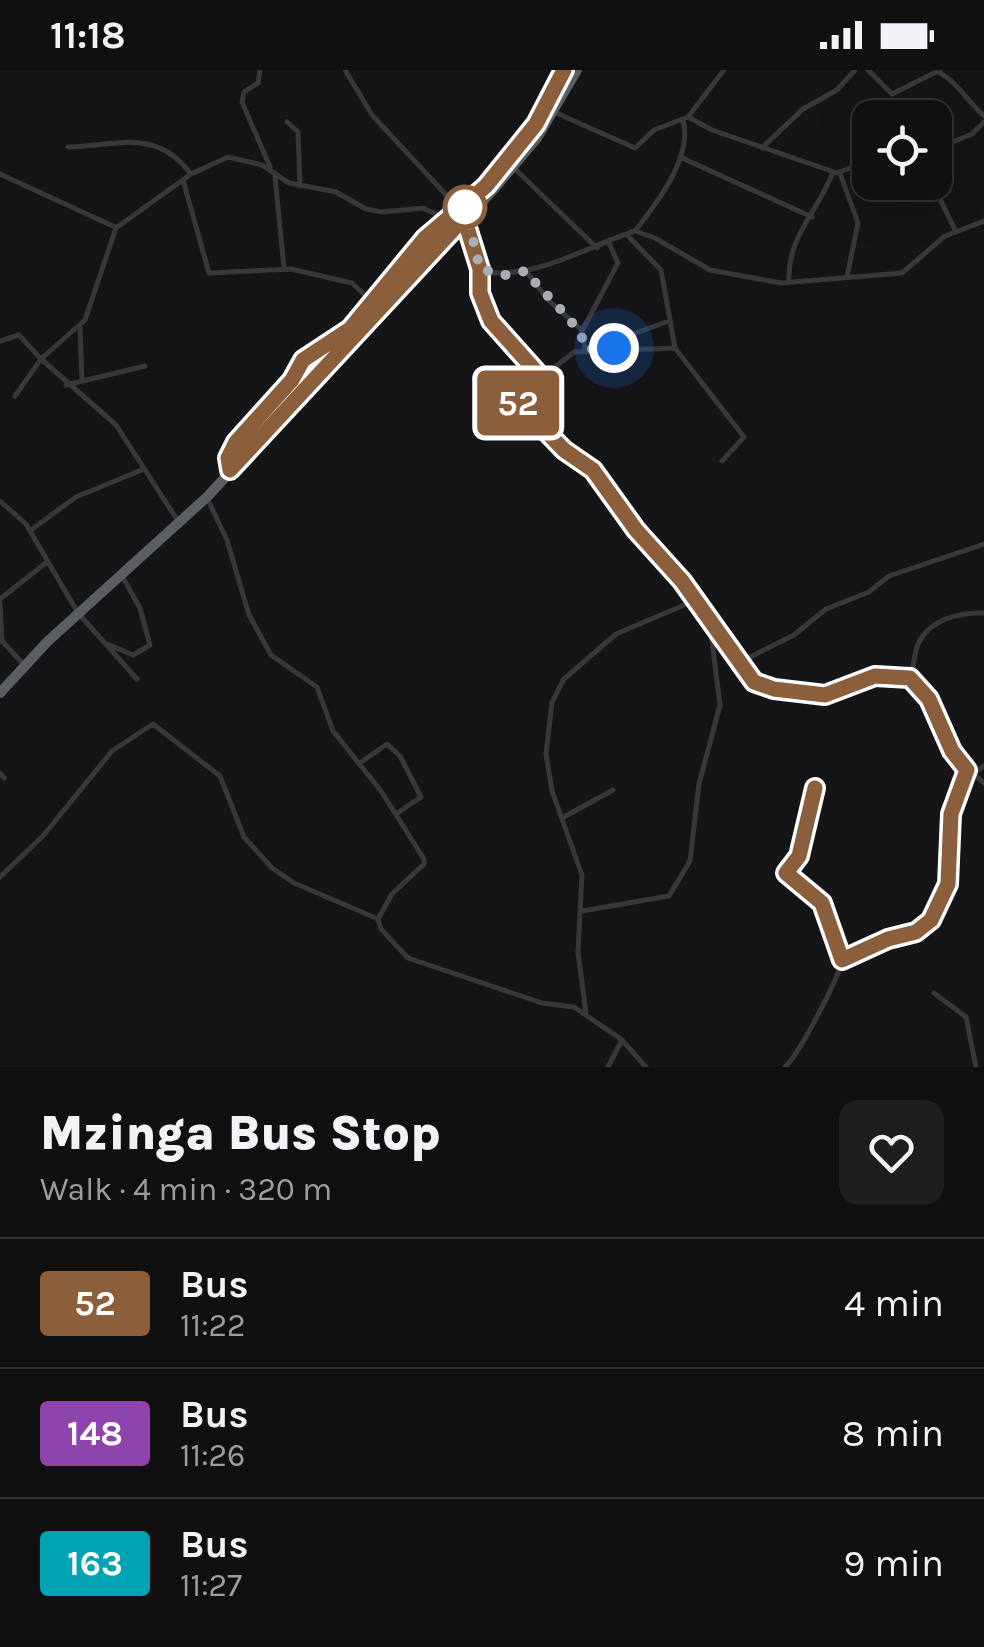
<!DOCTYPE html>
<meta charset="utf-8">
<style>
:root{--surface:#101011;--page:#1e1e1f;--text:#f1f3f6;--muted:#9c9d9f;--line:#303031}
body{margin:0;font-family:Karla,sans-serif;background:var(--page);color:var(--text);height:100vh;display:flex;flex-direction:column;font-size:38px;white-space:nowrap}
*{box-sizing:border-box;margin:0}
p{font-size:32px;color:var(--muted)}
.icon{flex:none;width:55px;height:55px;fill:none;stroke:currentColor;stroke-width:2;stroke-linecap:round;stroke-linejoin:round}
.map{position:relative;height:997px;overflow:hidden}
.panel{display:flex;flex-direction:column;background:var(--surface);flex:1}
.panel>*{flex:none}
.badge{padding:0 20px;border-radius:8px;font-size:35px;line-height:65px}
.controls{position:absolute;left:852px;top:30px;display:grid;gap:20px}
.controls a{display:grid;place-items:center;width:100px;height:100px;border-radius:20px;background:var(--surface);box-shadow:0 10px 40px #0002,0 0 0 2px var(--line);font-size:50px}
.you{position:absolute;width:50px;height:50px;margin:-25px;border:8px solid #fff;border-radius:50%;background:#1a73e8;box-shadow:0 0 0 15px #1a73e833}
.map>.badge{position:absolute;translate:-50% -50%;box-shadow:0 0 0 5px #fff}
.round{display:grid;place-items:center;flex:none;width:105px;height:105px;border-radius:20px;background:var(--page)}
.headline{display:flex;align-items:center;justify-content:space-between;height:170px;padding:0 40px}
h1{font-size:48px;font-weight:800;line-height:75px}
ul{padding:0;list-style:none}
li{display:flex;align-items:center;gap:30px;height:130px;padding:0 40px;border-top:2px solid var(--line)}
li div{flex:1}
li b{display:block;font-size:38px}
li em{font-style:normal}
li .badge{min-width:110px;font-weight:700;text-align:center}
.status{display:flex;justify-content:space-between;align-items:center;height:70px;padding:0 50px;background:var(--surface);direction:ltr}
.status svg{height:28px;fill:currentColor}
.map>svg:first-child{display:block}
</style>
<div class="status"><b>11:18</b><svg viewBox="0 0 49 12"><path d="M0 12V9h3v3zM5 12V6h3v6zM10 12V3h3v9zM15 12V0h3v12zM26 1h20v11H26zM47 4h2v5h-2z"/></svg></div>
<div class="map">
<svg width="984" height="997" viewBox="0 0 984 997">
<rect width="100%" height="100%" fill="#151517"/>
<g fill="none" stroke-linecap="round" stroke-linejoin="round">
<path stroke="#37383c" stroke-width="5" d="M260,0l-2,13 -14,9 -2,10 28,65
M345,0l27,45 89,96
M868,0l24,24 48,-24
M939,2c20,12 28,29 45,44
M554,42l81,36 19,-18 34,-13 36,-47
M688,47l24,13 125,43 33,-13
M287,52l11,10 2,54
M68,77c49,-1 88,-20 123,27
M762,78l41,-39 34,-19 18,-20
M935,79l37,-15 12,-12
M680,87l132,60
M513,97l84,81
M840,103l18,50 -11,54
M0,104l115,53
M275,107l9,91
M183,110l26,93 82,-4 61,14 19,18
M925,112l14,15 17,35
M465,152l19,50c53,7 102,-25 151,-41l20,7 55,32 71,13 121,-10 43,-37 39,-15
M635,161c22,-28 58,-74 48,-111
M626,164l35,36 14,78 69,89 -22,24
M480,199c-9,51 40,72 61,109l-23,20v5l46,47 29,20 103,130 40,63 18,19 21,7 50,6 50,-19 35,1c36,35 33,73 74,106
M526,201l22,29 34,30
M789,212c-2,-46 28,-68 44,-110
M80,257l2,54
M0,271l19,-6 22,24 44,-39 31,-92 75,-54 37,-17 34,8 27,18 47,9 30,17 16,3 41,-4 28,13
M585,279l-3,-18 36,-68 -9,-20
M622,279l3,-12 44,-16
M541,308l33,-26 101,-4
M66,315l79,-19
M15,326l26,-37 75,66 62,96
M230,399l-2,-12 8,-15 56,-61 11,-21 47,-31 75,-91 61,-52 50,-61 28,-55
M208,430l19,40 22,75 22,40 46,32 16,44 48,60 43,68v5l-32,30 -14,25 3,10 27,29 134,45 32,4 47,32 25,28
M0,431l26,23 52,89 59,66
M31,460l45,-33 68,-28
M0,529l47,-37
M0,533l2,39
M3,572l22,24
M107,574l26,11 17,-10 -10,-37 -18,-32
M738,593l56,-28 32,-26 43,-17 20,-16 95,-32
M910,607c4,-10 4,-23 8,-33 12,-25 41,-32 66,-31
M360,693l27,-19 13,12 21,41 -25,17
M0,703l4,5
M973,704l11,-8
M815,718l-16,68 -13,17 36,30 20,57
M562,748l51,-28
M0,807l43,-41 69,-85 41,-27 67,52 24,61 28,31 22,15 84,36
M582,841l87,-15 21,-35 9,-77 21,-79 -10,-80
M934,923l32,24 10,50
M586,943l-8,-61 4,-77 -30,-84 -6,-37 6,-52 12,-23 52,-45 80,-34
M608,997l14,-27
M785,997c13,-11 54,-89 57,-107l45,-21 29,-7 15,-11 17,-37 3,-71 16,-43"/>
<path stroke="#5b5e63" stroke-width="10" d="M0,623l47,-51 160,-145 287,-308 43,-51 40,-68"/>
</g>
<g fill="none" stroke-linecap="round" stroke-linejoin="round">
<defs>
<path id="line" d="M564,0l-28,54 -50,62 -61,52 -75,91 -47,31 -11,20 -56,62 -8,16 2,12 234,-252 16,51v24l11,28 51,57 -25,23 47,49 29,20 43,60 46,51 72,101 20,7 51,6 50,-19 35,2 19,21 23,52 15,19 -16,44 -3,70 -17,36 -15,12 -28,7 -46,21 -20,-57 -36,-30 13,-17 16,-68"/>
</defs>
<use href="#line" stroke="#fff" stroke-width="22"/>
<use href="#line" stroke="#8b5e3c" stroke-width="15"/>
<path stroke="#a8adb6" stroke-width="10" stroke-dasharray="0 18" d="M465,137l15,62 26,6 20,-4c17,24 55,52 60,78l28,-1"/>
</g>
<circle fill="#fff" stroke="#8b5e3c" stroke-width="5" cx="465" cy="137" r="20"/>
</svg>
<div class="controls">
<a><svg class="icon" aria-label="locate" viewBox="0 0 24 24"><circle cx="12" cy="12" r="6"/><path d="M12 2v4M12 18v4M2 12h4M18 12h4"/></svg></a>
</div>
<div class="you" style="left:614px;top:278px"></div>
<b class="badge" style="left:518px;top:333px;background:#8b5e3c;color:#fff">52</b>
</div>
<section class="panel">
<div class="headline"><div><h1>Mzinga Bus Stop</h1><p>Walk · 4 min · 320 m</p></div><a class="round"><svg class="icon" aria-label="heart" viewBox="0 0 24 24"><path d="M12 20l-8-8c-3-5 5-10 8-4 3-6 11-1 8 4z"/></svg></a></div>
<ul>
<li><span class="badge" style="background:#8b5e3c;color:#fff">52</span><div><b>Bus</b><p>11:22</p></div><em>4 min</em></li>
<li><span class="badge" style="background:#8e44ad;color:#fff">148</span><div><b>Bus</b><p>11:26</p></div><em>8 min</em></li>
<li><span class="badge" style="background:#00a3b4;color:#fff">163</span><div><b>Bus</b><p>11:27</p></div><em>9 min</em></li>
</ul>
</section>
